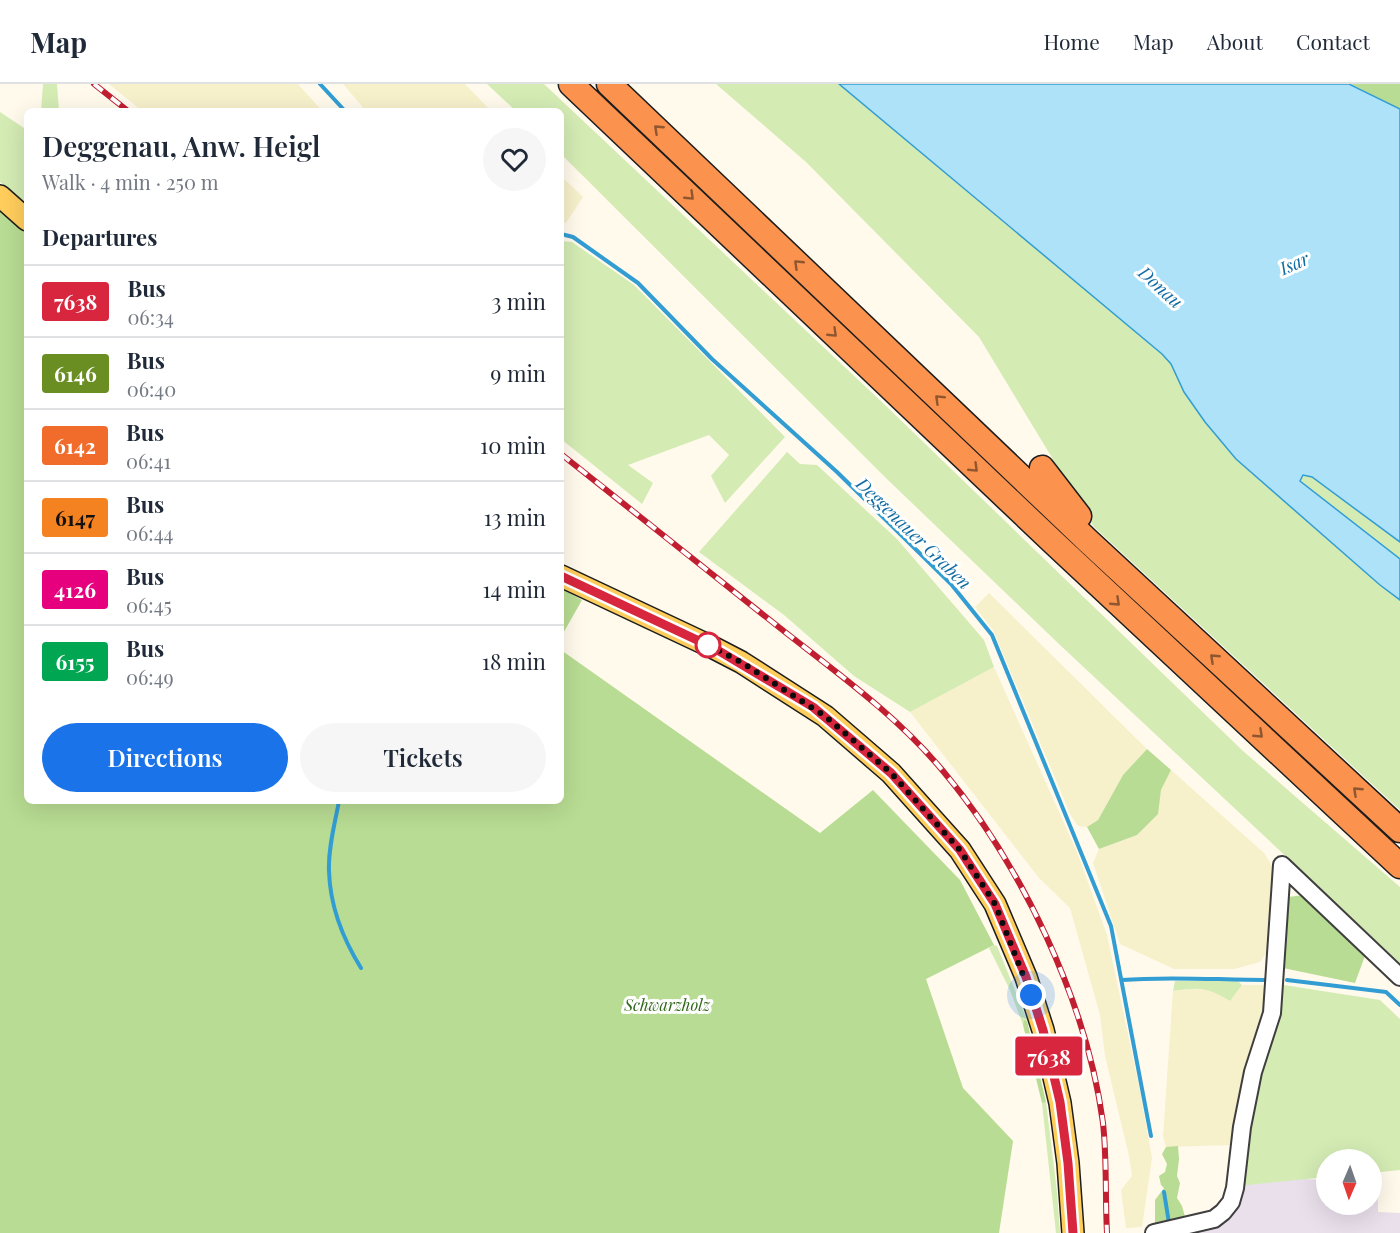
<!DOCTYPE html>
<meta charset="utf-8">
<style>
:root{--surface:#fff;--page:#f6f6f7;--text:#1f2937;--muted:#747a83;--line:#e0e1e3;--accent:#1a73e8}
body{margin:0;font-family:"Playfair Display",serif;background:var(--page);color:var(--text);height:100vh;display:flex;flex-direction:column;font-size:22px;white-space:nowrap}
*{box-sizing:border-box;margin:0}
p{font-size:20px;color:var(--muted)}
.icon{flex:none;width:33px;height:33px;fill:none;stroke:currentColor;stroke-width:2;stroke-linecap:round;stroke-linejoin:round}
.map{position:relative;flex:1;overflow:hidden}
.panel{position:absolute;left:24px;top:24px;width:540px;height:696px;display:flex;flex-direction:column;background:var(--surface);border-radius:9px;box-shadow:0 6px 24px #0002}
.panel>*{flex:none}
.badge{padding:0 12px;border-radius:4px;font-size:21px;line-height:39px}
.needle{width:39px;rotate:182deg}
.buttons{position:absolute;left:1316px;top:1065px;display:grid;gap:12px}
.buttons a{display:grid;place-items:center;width:66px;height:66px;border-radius:50%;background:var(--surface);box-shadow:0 6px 24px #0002;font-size:30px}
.you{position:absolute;width:30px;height:30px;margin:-15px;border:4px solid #fff;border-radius:50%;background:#1a73e8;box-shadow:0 0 0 9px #1a73e833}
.map>.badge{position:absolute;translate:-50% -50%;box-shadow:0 0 0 3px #fff}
h2{padding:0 18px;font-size:22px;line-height:54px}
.round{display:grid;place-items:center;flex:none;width:63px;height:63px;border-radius:32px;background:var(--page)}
.head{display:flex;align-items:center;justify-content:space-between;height:102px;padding:0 18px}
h1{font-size:28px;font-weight:600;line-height:45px}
.primary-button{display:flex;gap:12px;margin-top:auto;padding:12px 18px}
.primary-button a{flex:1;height:69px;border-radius:36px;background:var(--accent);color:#fff;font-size:24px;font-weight:600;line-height:69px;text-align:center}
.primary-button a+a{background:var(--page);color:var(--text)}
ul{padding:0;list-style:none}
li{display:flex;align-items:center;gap:18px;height:72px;padding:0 18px;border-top:2px solid var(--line)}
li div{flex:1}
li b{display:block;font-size:22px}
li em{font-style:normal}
li .badge{min-width:66px;font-weight:700;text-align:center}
header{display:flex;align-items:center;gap:36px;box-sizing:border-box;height:84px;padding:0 30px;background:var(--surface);border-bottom:2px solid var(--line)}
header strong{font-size:28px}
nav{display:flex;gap:33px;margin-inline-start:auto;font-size:21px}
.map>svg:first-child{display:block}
</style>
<header>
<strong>Map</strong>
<nav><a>Home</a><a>Map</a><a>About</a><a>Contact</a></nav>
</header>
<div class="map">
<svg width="1400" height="1149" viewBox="0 0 1400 1149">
<rect width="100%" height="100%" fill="#fffaec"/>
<path fill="#eae0ec" d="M1247,1093l79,3v24h45v-22h7v30l22,1v20h-213l19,-5z"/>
<path fill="#f6f0cb" d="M109,0h189l24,27h-180z
M343,0h122l26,27h-125z
M561,92l22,21 -17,26 -5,-2z
M989,509l158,156 -24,26 -25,45 -11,7 -9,-1 -7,-10 -78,-186 -18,-23z
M994,583l83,185 30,83 33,156 12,67 -10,69 -16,1 -5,-38 11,-14 -3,-20 -24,-100 -5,-41 -30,-107 -31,-30 -129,-166z
M1171,686l93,83 13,21 -6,72 -11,16 -26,7h-60l-54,-25 -27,-81 6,-14 38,-14 20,-21 4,-24z
M1242,901h21l6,21 -37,139 -66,2 -3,-11 10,-145 18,-2 23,1 16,11z"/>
<path fill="#d4ebb4" d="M43,0h14l2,27h-18z
M487,0h57l342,322 357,345 157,136v76l-340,-318 -171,-164 -328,-327v-43h-45z
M716,0h123l323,270 9,10 13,28 52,67 144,126 20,15v210l-306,-283 -115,-190 -173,-175z
M0,28l27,18v76l-27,-24z
M561,157l11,1 62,43 151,152 -60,66 -14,-27 18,-21 -20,-20 -81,30 25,18 -11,21 -81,-65z
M787,368l13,12 17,1 80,74 87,101 10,27 -84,45 -56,-36 -70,-61 -85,-63z
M1302,391l10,2 88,65v17l-100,-78z
M994,861l3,1 30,74 -3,1 -1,4 -13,-35 -21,-42z
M1175,897h63l4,4 -12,16c-22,-14 -31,-14 -57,-10z
M1284,901l96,15 20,19v151l-29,3v-13h-45v17l-88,9 6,-51z
M1046,1018l11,90 3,41h-4l-14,-130z"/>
<path fill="#b8dc93" d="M1351,0h49v25z
M0,111l27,24v582h534v-151l259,183 53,-43 87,90 34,65 -68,34 37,109 50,53 -14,92h-999z
M561,504l21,12 -21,37z
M1147,665l24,21 -10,20 -3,24 -21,21 -38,14 -12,-22 11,-7 25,-45z
M1304,811l62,58 -11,30 -72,-15 5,-71z
M1024,936l3,1 19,81 -4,1 -19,-78z
M1178,1062l1,13 -2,17 3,7 -3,15 5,8 3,11 -28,5 -2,4v-26l9,-12 -3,-3 -2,-9 6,-4 2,-8 -5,-10 4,-7z"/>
<path fill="#aee2f9" stroke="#329dd3" stroke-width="1.5" d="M839,0h510l51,25v433l-88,-65 -9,-2 -3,6 100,78v41l-20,-15 -144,-126 -31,-37 -21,-30 -13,-28 -9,-10z"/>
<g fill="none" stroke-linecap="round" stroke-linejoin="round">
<path stroke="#329dd3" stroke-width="4" d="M320,0l25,27
M561,150l12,3 65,46 74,76 125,113 114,112 41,51 119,291 40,210
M339,717c-4,22 -11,47 -10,70 1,35 14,68 32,97
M1122,896c47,-4 97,0 146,0
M1287,896l99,12 14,13
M1164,1108l5,31"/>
<defs>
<path id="minor" d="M1282,781l118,112
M1154,1149l60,-14 9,-7 8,-10 4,-14 7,-61 11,-55 19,-59 10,-148"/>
<path id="major" d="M0,112l27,24
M561,492l153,72 27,14 84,54 66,57 69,77 35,54 31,73 17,53 17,73 8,60 5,70"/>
<path id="highway" d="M571,0l482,458 347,324
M609,0l479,457 312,289
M1042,384l37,48"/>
</defs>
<use href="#minor" stroke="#3f3f3f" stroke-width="20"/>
<use href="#major" stroke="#1d1d1d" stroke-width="24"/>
<use href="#highway" stroke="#1d1d1d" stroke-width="27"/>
<use href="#minor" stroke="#fff" stroke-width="16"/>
<use href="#major" stroke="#ffcd5c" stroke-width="21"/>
<use href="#highway" stroke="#fb924e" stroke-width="24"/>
<defs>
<path id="rail" d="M94,0l34,27
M561,370c75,59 149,119 224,178 55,43 113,85 158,139 78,93 144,231 160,352 4,36 2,74 4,110"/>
</defs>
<use href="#rail" stroke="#c21e31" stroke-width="6"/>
<use href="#rail" stroke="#fff" stroke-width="4" stroke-dasharray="11" stroke-linecap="butt"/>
</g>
<defs><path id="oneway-chevron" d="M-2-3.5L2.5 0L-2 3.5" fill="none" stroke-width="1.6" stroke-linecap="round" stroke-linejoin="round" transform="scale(1.5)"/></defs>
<g stroke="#8f5630">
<use href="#oneway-chevron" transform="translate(658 45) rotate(-137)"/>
<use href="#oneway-chevron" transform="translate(690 112) rotate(44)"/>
<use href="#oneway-chevron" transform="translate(798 180) rotate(-136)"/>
<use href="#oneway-chevron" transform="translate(833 249) rotate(44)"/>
<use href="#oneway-chevron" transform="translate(939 315) rotate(-136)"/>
<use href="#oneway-chevron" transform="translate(974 384) rotate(44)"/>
<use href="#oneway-chevron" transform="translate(1116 518) rotate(43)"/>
<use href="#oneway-chevron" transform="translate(1214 574) rotate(-137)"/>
<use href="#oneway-chevron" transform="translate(1259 650) rotate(43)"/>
<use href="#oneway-chevron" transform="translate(1357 707) rotate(-137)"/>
</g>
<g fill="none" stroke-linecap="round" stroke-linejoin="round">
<defs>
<path id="line" d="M561,492l153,72 99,59 78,66 69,77 35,54 31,73 17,53 17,72 8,61 5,70"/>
</defs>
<use href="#line" stroke="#fff" stroke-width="14"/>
<use href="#line" stroke="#d7263d" stroke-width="9"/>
<path stroke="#0c0c0c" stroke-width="6" stroke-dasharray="0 10.8" d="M708,561l-4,-2 37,19 84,54 66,57 69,77 35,54 36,91"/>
</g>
<circle fill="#fff" stroke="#d7263d" stroke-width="3" cx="708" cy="561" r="12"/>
<g text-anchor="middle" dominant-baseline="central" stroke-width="6" stroke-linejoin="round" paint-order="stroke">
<g font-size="16" font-style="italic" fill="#2f671a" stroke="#fff">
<text x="667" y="920">Schwarzholz</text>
</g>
<g font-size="18" font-style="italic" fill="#106ca3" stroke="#fff">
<text transform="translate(1294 179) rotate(-24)">Isar</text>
<text transform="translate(1161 203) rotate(42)">Donau</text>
<text transform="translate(914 449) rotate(44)">Deggenauer Graben</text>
</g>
</g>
</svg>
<div class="buttons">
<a><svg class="needle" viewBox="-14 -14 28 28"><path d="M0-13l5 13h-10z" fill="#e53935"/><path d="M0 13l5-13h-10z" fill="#747a83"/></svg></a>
</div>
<div class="you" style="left:1031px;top:911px"></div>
<b class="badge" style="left:1049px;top:972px;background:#d7263d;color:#fff">7638</b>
<section class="panel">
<div class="head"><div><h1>Deggenau, Anw. Heigl</h1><p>Walk · 4 min · 250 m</p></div><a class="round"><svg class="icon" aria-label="heart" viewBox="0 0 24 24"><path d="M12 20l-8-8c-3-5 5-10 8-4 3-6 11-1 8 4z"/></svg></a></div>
<h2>Departures</h2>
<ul>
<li><span class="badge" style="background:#d7263d;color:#fff">7638</span><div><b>Bus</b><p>06:34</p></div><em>3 min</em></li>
<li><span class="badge" style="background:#6b8e23;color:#fff">6146</span><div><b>Bus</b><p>06:40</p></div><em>9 min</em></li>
<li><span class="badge" style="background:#f16c2b;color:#fff">6142</span><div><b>Bus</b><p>06:41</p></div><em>10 min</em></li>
<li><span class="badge" style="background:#f58220;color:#111">6147</span><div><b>Bus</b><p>06:44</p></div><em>13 min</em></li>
<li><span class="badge" style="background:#e6007e;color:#fff">4126</span><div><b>Bus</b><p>06:45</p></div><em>14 min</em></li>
<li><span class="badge" style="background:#00a651;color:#fff">6155</span><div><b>Bus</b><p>06:49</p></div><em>18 min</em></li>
</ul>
<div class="primary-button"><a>Directions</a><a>Tickets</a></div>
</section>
</div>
